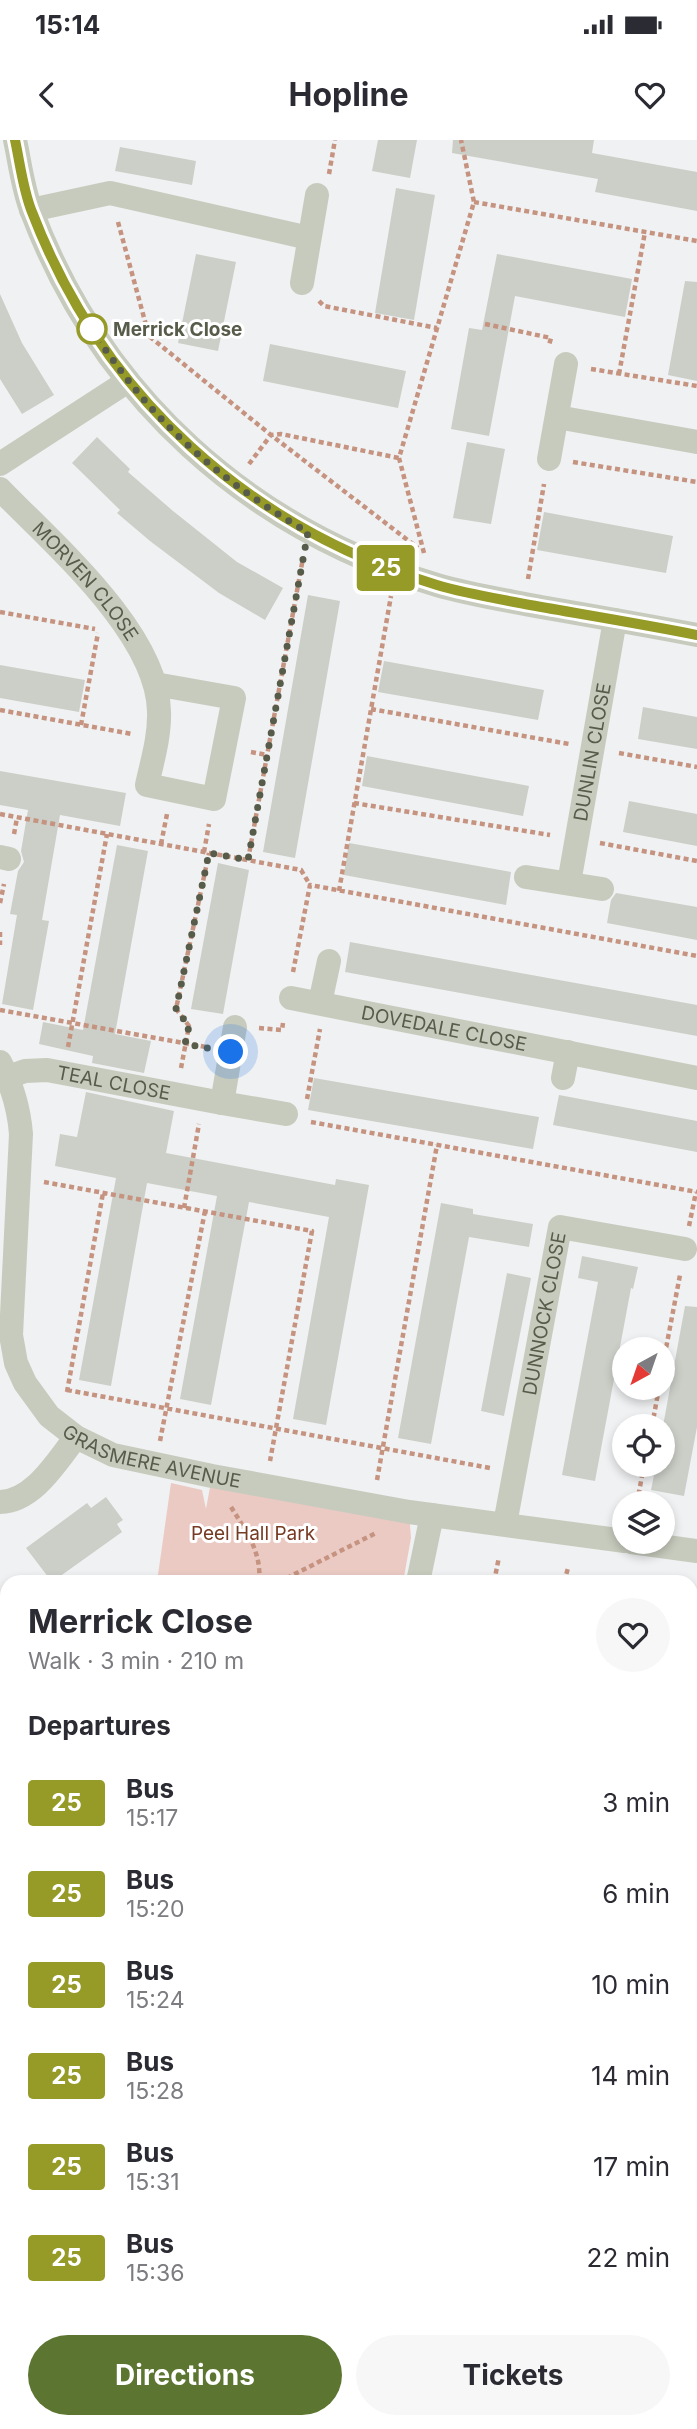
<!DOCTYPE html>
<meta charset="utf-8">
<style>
:root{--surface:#fff;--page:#f7f7f7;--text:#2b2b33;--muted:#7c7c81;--accent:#5c7530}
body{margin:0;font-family:Inter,sans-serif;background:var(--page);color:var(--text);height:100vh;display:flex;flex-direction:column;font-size:26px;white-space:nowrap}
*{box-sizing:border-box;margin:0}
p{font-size:23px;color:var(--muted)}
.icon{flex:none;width:38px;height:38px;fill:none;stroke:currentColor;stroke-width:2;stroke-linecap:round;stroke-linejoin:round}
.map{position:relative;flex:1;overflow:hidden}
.panel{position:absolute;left:0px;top:1435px;width:698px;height:854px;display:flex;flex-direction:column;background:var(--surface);border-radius:21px 21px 0 0;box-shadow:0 4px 10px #0003}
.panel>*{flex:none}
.badge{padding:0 14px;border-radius:5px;font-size:24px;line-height:46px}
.needle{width:46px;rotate:220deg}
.buttons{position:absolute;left:612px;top:1197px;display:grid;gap:14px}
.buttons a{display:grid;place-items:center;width:63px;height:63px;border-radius:50%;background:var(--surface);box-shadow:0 4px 10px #0003;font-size:35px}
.you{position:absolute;width:35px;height:35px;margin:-18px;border:5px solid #fff;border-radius:50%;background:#1a73e8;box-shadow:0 0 0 10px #1a73e833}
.map>.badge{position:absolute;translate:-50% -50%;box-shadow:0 0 0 4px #fff}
h2{padding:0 28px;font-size:26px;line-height:63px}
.round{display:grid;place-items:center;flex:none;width:74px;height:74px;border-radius:37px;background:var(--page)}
.head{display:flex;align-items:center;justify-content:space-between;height:119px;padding:0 28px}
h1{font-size:33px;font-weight:700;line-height:52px}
.action{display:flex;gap:14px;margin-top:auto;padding:14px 28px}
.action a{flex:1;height:80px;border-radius:42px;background:var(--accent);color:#fff;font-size:28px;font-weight:700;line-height:80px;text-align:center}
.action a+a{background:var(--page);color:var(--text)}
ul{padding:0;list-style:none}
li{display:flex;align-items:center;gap:21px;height:91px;padding:0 28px}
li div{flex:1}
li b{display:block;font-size:26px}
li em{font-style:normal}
li .badge{min-width:77px;font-weight:700;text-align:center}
.status{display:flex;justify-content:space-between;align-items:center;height:49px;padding:0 35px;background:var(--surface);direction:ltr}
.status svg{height:19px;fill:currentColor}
header{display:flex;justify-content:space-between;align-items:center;height:91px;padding:0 28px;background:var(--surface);font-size:32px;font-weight:700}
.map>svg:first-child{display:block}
</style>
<div class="status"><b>15:14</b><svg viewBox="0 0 49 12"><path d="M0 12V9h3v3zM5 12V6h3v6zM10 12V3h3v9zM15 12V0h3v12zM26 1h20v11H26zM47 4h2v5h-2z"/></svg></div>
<header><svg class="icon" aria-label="back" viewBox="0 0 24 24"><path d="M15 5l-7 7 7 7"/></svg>Hopline<svg class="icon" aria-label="heart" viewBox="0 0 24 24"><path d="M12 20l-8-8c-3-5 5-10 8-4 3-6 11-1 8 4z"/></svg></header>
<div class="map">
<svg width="697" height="2289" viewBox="0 0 697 2289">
<rect width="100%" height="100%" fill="#f0f1f2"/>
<path fill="#ebcac4" d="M212,1336l197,36 2,26 -8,44h-246l14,-99 31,7 4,19z
M0,1545l7,3v734h684v-335l6,1v341h-697z"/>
<path fill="#cccfc8" d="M378,0h39l-7,38 -38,-7z
M453,0h141l-2,13 105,19v39l-102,-19 3,-13 -146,-26z
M120,7l76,14 -4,24 -77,-14z
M396,48l39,7 -21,125 -39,-7z
M196,114l40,8 -18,89 -40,-8z
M497,114l135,25 -7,38 -110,-21 -26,140 -38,-7 18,-101 13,2z
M685,141l12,1v99l-29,-6z
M0,154l22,49 32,52 -32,19 -22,-35z
M270,204l136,27 -8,37 -135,-27z
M97,297l33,32 -2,3 45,39 64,51 46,26 -18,32 -46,-27 -69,-52 -33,-28 3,-3 -48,-47z
M467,302l38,7 -14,75 -38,-6z
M544,372l129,24 -7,37 -129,-23z
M308,455l32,6 -45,257 -32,-6z
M384,521l160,29 -6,30 -160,-28z
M0,525l85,15 -6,32 -79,-14z
M643,567l54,10v32l-59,-10z
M367,616l162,30 -6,30 -161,-30z
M0,631l126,22 -6,33 -60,-11 -18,105 7,1 -16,89 -31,-6 15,-89 -7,-1 8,-43 6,-9 -3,-11 7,-41 -28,-5z
M629,661l68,13v32l-74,-14z
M349,703l162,29 -5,33 -162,-30z
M117,705l31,6 -33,183 36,7 -7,32 -52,-10 1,-7 -54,-12 4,-22 40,8z
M218,723l31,7 -26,144 -32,-5z
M616,753l81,14v33l-90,-17 4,-23z
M350,802l347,63v31l-352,-64z
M314,938l225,39 -6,32 -225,-39z
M86,952l88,19 -8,42 169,32 1,-6 33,6 -43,240 -33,-6 36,-202 -80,-15 -38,203 -31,-6 37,-203 -70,-13 -36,203 -32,-6 37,-202 -61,-12 5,-32 17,3z
M559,955l138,26v31l-144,-27z
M441,1063l32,6v5l60,10 -4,23 -60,-10 -38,207 -33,-6z
M582,1116l56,11 -5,22 -2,-1 -36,193 -33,-6 36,-193 -20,-4z
M507,1133l24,5 -27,138 -23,-5z
M685,1166l12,1v120l-13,69 -33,-6 5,-25h7v-39z
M106,1357l17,23 -6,4 5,8 -70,50 -26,-34 61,-45 4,5z"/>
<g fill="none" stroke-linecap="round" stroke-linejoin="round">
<path stroke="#c5937f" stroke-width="4.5" stroke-dasharray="5 3.5" stroke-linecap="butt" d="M329,34l6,-34
M474,62l223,39
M118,82l31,114 122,99 147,113
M319,161l5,5 113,22
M485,184l66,14 -2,7
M591,229l106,17
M619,234l26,-142
M573,322l124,20
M249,324l22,-29 10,-1 118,24
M424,413l-25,-95 75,-256 -13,-62
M528,439l16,-95
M0,472l95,17
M371,569l198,35
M0,570l132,24
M81,585l17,-92
M251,612l16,3
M619,613l78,14
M354,663l196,32
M0,674l301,56 9,15
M14,694l3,-16
M600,703l97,18
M161,704l6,-30
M204,712l5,-28
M248,720l55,-302
M339,751l52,-295
M0,763l4,-19
M0,792v13
M293,832l17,-87 387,71
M0,870l206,37
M259,888l23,2 1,-7
M68,907l39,-213
M181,928l8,-42 -13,-17 33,-156
M307,959l13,-70
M311,982l386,70
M44,1042l268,49 -42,230
M184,1068l15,-84
M689,1086l7,-34
M663,1224l17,-89
M67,1250l423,78
M67,1252l36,-199
M652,1286l7,-38
M160,1301l45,-230
M377,1340l60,-335
M637,1363l7,-38
M231,1367c15,24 31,45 28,75
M667,1440v2
M279,1442l97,-49
M494,1442l5,-25
M564,1442l4,-14
M635,1442l2,-6
M691,1571l6,2
M0,1627l7,-2
M691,1679l6,-1
M0,1691l7,2
M691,1808l6,1
M0,1896l7,4
M694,1937l3,-25
M691,2066l6,1
M0,2125l5,-30 -3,-96 5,-54
M691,2141l6,-2
M0,2169l7,17
M0,2220l7,-1
M357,2282l37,7
M431,2289l9,-7"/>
<g stroke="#c7cbbd" stroke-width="24">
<path d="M15,0c5,23 8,50 17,72 70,185 217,317 405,373 34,10 69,15 104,22 52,9 104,18 156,28"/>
<path d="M31,70l79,-17 199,45"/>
<path d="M302,143l15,-88"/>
<path d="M557,277l140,25"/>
<path d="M549,319l17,-95"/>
<path d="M0,324l128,-83"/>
<path id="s1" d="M0,349c52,54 157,143 159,222 1,25 -7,51 -12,74l67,14 20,-101 -79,-14"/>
<path d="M0,717l9,2"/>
<path d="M526,737l76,12"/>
<path id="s2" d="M569,743l46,-263"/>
<path id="s3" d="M291,858l406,80"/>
<path d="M320,863l9,-42"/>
<path id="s4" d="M0,922c12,23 19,46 21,72l-10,201 5,28 9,20 24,33 27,21 37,18 99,21 197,36 216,29"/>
<path id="s5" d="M8,937l17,-6 22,-1 175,33 13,-76"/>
<path d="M563,938l5,-26"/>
<path d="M222,963l64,11"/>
<path d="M0,1362c34,-1 57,-41 76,-65"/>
<path id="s6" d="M505,1384l55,-297 125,22"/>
<path d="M631,1402l66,9"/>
<path d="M418,1442l14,-67"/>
</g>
</g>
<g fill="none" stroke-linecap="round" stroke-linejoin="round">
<defs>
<path id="line" d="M15,0c5,23 8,50 17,72 71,185 217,316 405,373 30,9 63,14 93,20 56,10 112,19 167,30"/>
</defs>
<use href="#line" stroke="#fff" stroke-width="16"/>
<use href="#line" stroke="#969a27" stroke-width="10"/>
<path stroke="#575c4a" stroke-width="7" stroke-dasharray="0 12.6" d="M92,189c6,11 16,24 24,35 50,70 118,126 192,168l-60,328 -39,-7 -33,156 13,17 -4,18 46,8"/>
</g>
<circle fill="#fff" stroke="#969a27" stroke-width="3.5" cx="92" cy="189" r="14"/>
<g text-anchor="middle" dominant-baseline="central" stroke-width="6" stroke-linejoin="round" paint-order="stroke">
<g font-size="19" font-weight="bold" fill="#575c4a" stroke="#fff" text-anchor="start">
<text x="113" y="189">Merrick Close</text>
</g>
<g font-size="19" fill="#575c4a" stroke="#fff">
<text stroke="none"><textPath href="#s1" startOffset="126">MORVEN CLOSE</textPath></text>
<text stroke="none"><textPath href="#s2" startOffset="133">DUNLIN CLOSE</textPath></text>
<text stroke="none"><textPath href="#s3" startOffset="156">DOVEDALE CLOSE</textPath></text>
<text stroke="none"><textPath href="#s5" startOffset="108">TEAL CLOSE</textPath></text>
<text stroke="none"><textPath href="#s6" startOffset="214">DUNNOCK CLOSE</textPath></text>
<text stroke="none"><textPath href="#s4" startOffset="481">GRASMERE AVENUE</textPath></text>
</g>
<g font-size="19" fill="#763921" stroke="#fff">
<text x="253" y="1393">Peel Hall Park</text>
</g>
</g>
</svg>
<div class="buttons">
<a><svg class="needle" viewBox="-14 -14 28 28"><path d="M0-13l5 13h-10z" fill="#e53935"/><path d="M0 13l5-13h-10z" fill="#7c7c81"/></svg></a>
<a><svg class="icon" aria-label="locate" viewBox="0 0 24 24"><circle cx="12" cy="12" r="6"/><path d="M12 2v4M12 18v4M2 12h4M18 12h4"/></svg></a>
<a><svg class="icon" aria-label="layers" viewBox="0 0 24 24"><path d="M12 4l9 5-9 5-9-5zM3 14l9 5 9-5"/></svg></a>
</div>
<div class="you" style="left:231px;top:912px"></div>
<b class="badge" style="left:386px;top:428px;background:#969a27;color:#fff">25</b>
<section class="panel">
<div class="head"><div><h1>Merrick Close</h1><p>Walk · 3 min · 210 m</p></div><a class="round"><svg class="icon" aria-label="heart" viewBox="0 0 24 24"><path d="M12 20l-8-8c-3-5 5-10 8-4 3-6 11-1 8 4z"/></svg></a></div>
<h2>Departures</h2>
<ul>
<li><span class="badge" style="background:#969a27;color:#fff">25</span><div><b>Bus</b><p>15:17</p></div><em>3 min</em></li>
<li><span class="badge" style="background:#969a27;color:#fff">25</span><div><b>Bus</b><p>15:20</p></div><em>6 min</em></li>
<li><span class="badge" style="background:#969a27;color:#fff">25</span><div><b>Bus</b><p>15:24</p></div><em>10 min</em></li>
<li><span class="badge" style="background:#969a27;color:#fff">25</span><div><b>Bus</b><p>15:28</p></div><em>14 min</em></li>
<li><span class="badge" style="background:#969a27;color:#fff">25</span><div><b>Bus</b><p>15:31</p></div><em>17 min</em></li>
<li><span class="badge" style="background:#969a27;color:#fff">25</span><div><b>Bus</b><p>15:36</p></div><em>22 min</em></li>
</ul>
<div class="action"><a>Directions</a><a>Tickets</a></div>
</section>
</div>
